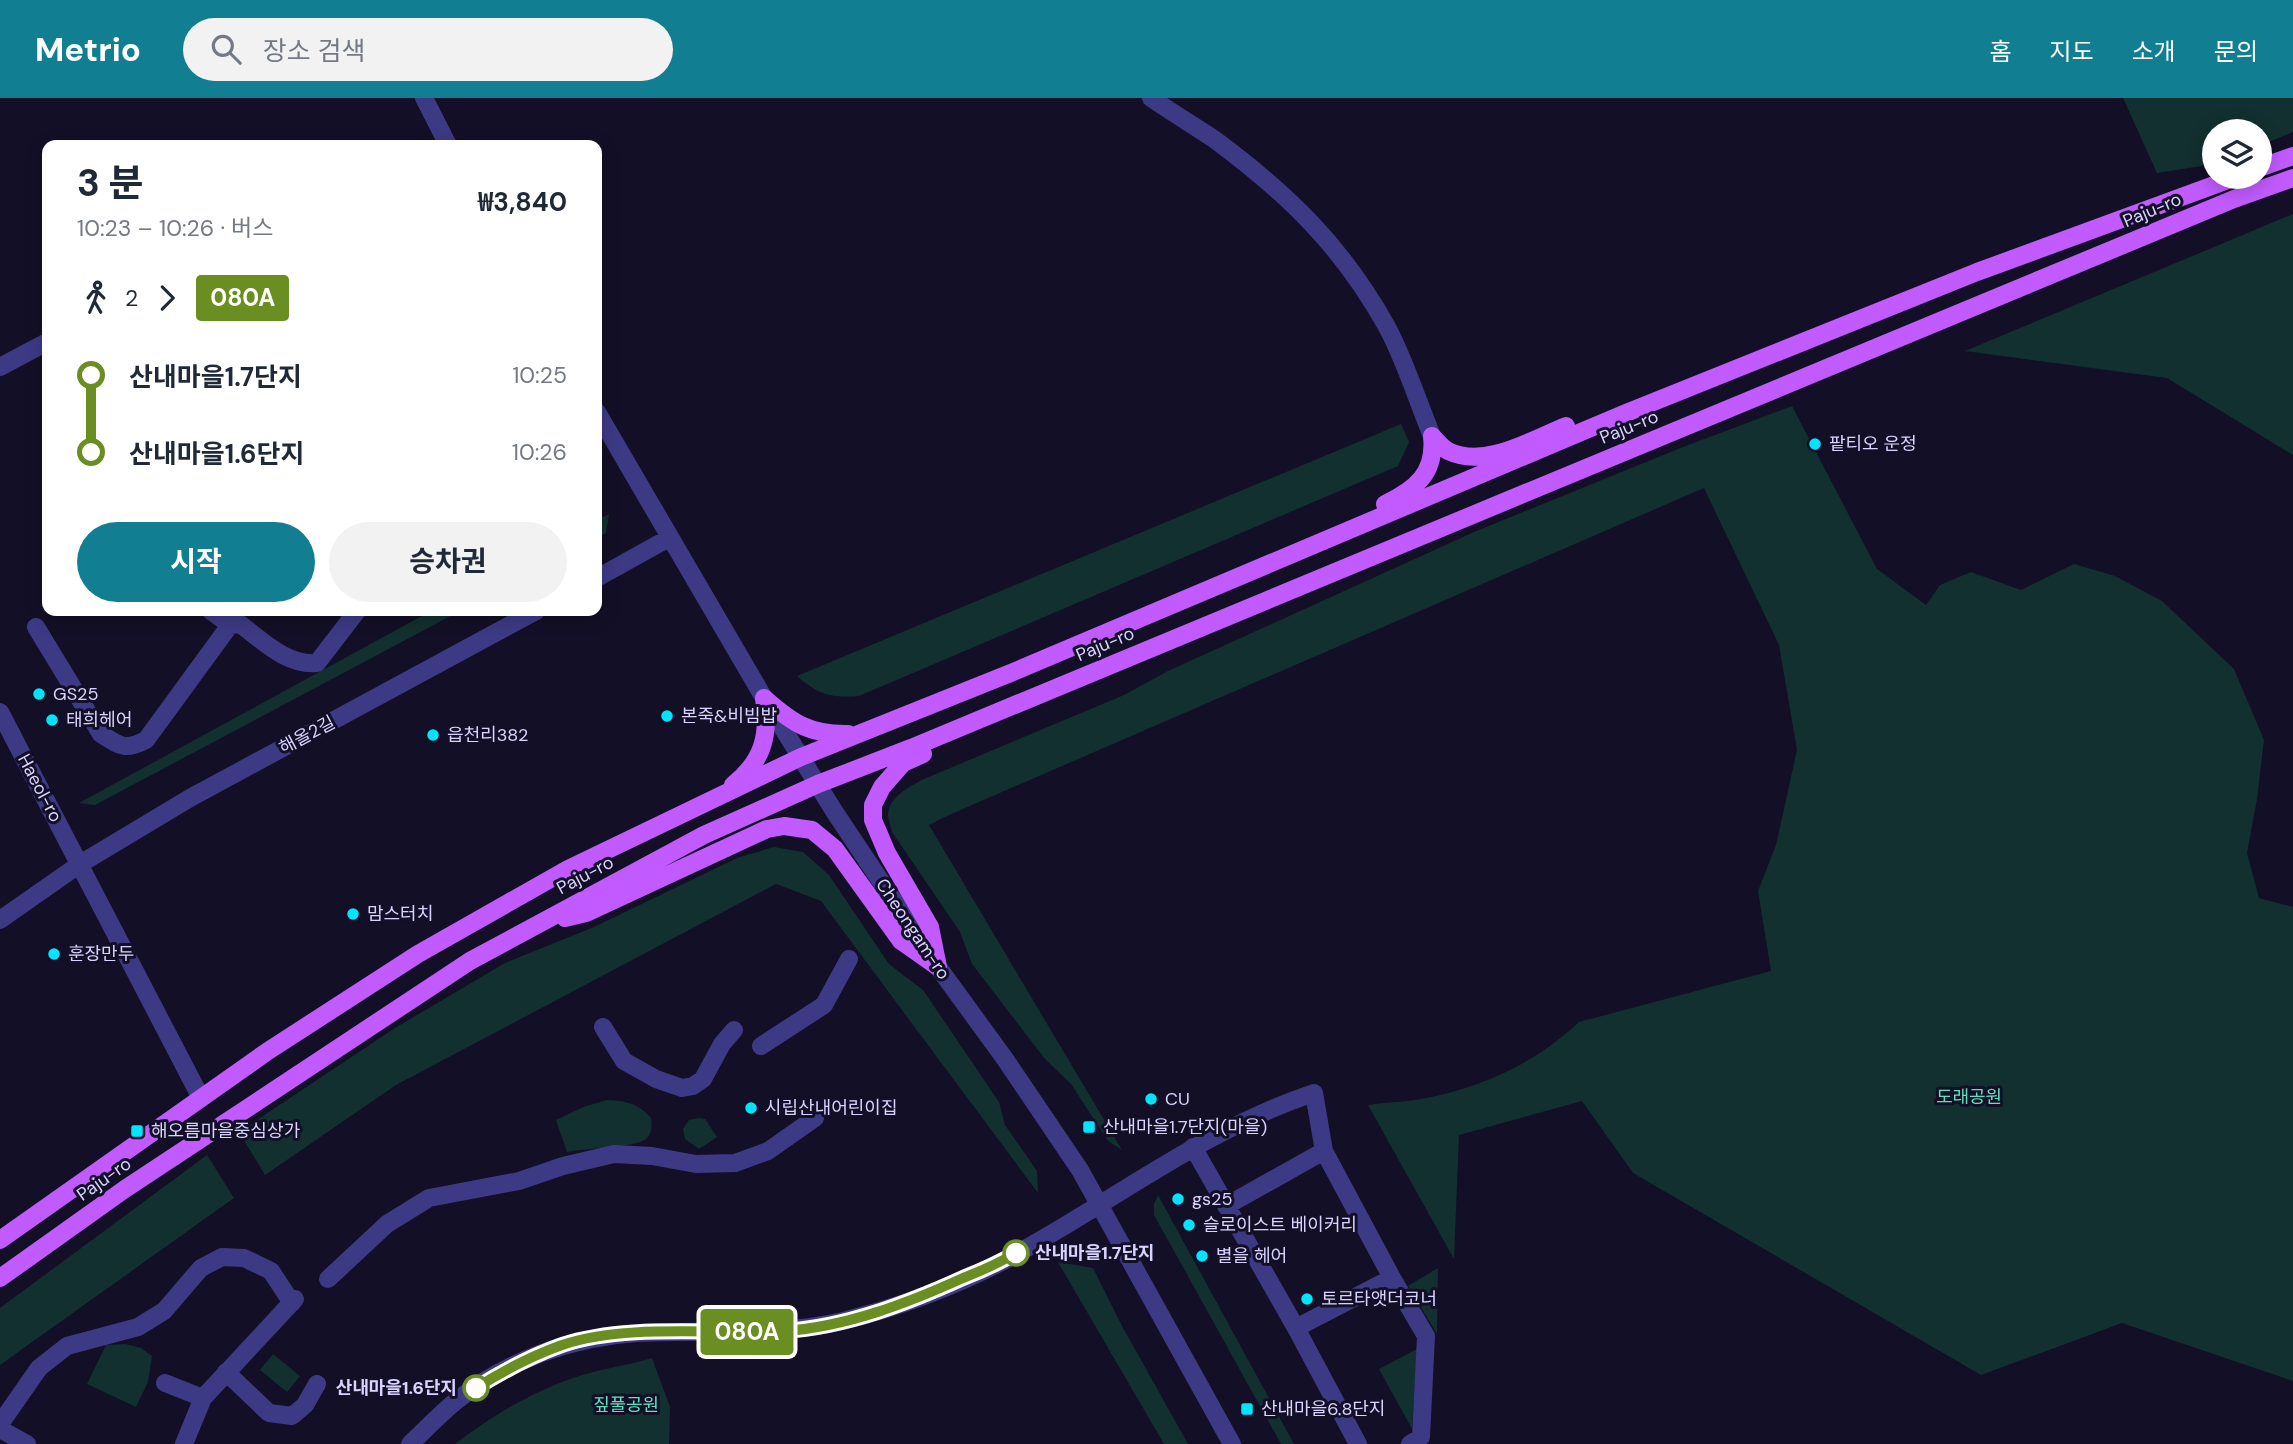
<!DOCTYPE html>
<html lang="ko">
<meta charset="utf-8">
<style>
:root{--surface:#fff;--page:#f2f2f3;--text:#1f2937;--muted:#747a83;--accent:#117e91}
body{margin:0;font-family:"DM Sans","Noto Sans KR",sans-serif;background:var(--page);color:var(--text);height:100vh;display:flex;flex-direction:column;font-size:26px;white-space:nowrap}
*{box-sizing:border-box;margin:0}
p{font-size:23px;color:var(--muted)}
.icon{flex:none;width:38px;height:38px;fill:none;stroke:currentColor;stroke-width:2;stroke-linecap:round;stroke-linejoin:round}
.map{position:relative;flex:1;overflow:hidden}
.sheet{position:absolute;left:42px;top:42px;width:560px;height:476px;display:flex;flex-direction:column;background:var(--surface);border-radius:14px;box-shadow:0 4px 18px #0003}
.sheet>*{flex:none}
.badge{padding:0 14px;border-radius:5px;font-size:24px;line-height:46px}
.buttons{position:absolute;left:2202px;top:21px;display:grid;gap:14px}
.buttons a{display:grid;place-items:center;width:70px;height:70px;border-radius:50%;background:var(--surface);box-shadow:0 4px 18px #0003;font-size:35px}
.map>.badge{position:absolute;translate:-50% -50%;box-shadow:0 0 0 4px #fff}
.legs{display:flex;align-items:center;gap:10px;height:77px;padding:0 35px;font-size:23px}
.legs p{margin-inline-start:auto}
.head{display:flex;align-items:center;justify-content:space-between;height:119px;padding:0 35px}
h1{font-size:38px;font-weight:700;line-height:52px}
.cta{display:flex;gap:14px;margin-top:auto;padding:14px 35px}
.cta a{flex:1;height:80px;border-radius:42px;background:var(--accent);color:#fff;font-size:28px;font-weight:700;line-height:80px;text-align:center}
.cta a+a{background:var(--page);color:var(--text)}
ul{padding:0 35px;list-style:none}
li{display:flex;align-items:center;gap:24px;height:77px;font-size:26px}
li i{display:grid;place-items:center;width:10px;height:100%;margin:0 9px;background:currentColor}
li i::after{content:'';width:18px;height:18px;margin:-9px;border:5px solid;border-radius:50%;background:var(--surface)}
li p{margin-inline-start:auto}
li:first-child i{background:linear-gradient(#0000 50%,currentColor 0)}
li:last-child i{background:linear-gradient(currentColor 50%,#0000 0)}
header{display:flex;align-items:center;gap:42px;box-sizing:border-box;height:98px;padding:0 35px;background:var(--accent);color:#fff}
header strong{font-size:33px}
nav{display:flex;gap:38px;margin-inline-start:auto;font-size:24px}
.search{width:490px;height:63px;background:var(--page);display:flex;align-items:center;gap:18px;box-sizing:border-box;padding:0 24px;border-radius:38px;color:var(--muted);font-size:26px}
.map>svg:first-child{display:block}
</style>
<header>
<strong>Metrio</strong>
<div class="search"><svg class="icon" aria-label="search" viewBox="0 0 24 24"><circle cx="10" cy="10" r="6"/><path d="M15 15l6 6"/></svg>장소 검색</div>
<nav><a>홈</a><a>지도</a><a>소개</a><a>문의</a></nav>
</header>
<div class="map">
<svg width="2293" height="1346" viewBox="0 0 2293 1346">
<rect width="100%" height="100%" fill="#130f26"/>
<path fill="#12302f" d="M2123,0h170v34l-34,14v-15h-45v33l-57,9z
M2293,116v241l-126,-77 -202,-27z
M1792,308l85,163 49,36 14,-20 31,-13 50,18 53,-26 41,12 47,25 72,68 30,71 -7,59 -10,54 12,45 34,9v474l-171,-58 -141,52 -348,-202 -51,-72 -123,34 -5,124 -86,-154c19,-3 39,-3 59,-7 58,-12 108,-35 152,-76l192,-51 -13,-80 18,-46 21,-95 -18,-105 -75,-157 -755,327 -20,10 193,325 -14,-9 -37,-57 -26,-25 -73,-95 -12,-32 -68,-100c-1,-5 -4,-13 -4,-17 1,-19 23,-29 36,-36l200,-84 44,-24 306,-139 209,-85z
M1401,326l8,18 -11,24 -539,230c-29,2 -40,-1 -62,-20z
M609,416l-3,19 -9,5v-18z
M431,513h29l-365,194 -16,-2z
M774,749l29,5 26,23 60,89 34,26 76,112 6,23 32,46 1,22 -217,-292 -45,-17 -380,201 -131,90 -26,-43 156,-104 110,-65 89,-36 143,-69z
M607,1002c19,1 31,3 44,18 1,8 1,15 -5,21 -11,9 -61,9 -79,13l-11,-32 27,-13z
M699,1020l6,1 12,18 -18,12 -14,-10 -2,-10 6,-9z
M207,1057l27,43 -234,167v-57z
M1158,1097l136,249h-13l-127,-229v-11z
M1058,1164l35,6 29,58 66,118h-24z
M1438,1170l-1,66 -29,-48z
M125,1246l16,4 11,8 -4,26 -12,25 -49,-23 19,-39z
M1417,1251l-5,80 -33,-60z
M273,1256l27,22 -13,16 -27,-22z
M652,1260l18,49 -1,37h-214c36,-28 75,-51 118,-66 25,-9 53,-12 79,-20z"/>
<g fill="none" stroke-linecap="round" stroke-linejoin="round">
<path stroke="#3d3a85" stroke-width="18" d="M424,0l24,47
M1151,0c20,14 42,27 63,41 74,55 128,107 173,188 17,31 31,75 45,109
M0,269l47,-25
M597,314l167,286 70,113 104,156 67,92 75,111 152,274
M597,480l72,-40
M211,513l19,14 10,-1c23,17 47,42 77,39l40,-52
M36,529l65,107c19,12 24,17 45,6l84,-115
M0,614l201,386
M0,822l80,-56 110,-66 346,-187
M603,929l21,34 32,18 26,9 11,-2 10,-7 19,-35 12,-14
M761,948l63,-41 25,-46
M1193,1049l103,181 62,116
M1226,1108l98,-55
M328,1181l59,-55 42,-26 90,-17 44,-15 51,-12 38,2 44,8 39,-1 33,-12 47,-33
M1296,1230l96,-50
M226,1274l43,41 23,3 13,-11 12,-21
M165,1285l38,15
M0,1326l39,-56 28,-22 71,-19 26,-16 37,-43 21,-11 22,1 27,13 21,32
M0,1331l27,15
M184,1346l19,-46 92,-99
M410,1346c15,-14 30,-30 46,-43 51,-41 117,-64 181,-68 69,-4 138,4 206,-12 56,-14 113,-35 164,-62 103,-55 195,-129 307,-166l10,58 68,127 34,58 -5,101 -11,7"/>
<path stroke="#c25bff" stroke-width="18" d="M2259,70l34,-12
M1432,338c5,5 10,12 16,15 37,18 83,-11 118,-25
M1385,406c31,-15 51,-31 47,-68
M764,600c28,25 46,37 84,36
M923,656l-20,9 -21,24 -9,18v15l14,33 43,74 8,40
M733,687c30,-24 37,-50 31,-87
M565,820l21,-5 181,-84 17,-3 28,4 23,19 66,92 37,26
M0,1142l268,-189 150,-97 150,-85 233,-112 217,-87 608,-257 351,-141 259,-95
M0,1180l125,-89 345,-228 234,-126 114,-51 93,-36 1323,-549 59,-21"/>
</g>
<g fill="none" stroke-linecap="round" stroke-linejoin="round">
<defs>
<path id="line-1" d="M476,1290c27,-17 55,-32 86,-43 65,-22 154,-10 222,-14 62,-4 124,-28 179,-53 18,-7 36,-15 53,-25"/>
</defs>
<use href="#line-1" stroke="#fff" stroke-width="16"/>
<use href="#line-1" stroke="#6b8e23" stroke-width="10"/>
</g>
<g fill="#00e5ff" stroke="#130f26" stroke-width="2.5">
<circle cx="1815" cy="346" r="7"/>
<circle cx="39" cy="596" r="7"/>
<circle cx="667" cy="618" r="7"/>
<circle cx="52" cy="622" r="7"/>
<circle cx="433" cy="637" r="7"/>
<circle cx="353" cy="816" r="7"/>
<circle cx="54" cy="856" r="7"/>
<circle cx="1151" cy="1001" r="7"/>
<circle cx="751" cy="1010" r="7"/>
<rect x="1082" y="1022" width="14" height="14" rx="3.5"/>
<rect x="130" y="1026" width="14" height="14" rx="3.5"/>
<circle cx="1178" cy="1101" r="7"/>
<circle cx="1189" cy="1127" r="7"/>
<circle cx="1202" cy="1158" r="7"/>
<circle cx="1307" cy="1201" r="7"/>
<rect x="1240" y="1304" width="14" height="14" rx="3.5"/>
</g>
<g fill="#fff" stroke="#6b8e23" stroke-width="3.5">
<circle cx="1016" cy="1155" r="12"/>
<circle cx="476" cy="1290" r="12"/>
</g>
<g text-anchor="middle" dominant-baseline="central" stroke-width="6" stroke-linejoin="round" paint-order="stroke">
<g font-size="18" fill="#d9d4ff" stroke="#130f26">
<text transform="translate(2152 112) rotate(-23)">Paju-ro</text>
<text transform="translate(1629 329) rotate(-22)">Paju-ro</text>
<text transform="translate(1105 546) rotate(-23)">Paju-ro</text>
<text transform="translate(307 637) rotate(-28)">해올2길</text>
<text transform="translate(40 690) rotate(62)">Haeol-ro</text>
<text transform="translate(585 777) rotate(-28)">Paju-ro</text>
<text transform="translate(913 831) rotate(56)">Cheongam-ro</text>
<text transform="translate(104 1081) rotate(-35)">Paju-ro</text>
</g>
<g font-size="18" fill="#d9d4ff" stroke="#130f26" text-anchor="start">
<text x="1829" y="346">팥티오 운정</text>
<text x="53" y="596">GS25</text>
<text x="681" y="618">본죽&amp;비빔밥</text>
<text x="66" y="622">태희헤어</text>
<text x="447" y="637">읍천리382</text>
<text x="367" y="816">맘스터치</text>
<text x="68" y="856">훈장만두</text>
<text x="1165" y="1001">CU</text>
<text x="765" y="1010">시립산내어린이집</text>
<text x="1103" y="1029">산내마을1.7단지(마을)</text>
<text x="151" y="1033">해오름마을중심상가</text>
<text x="1192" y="1101">gs25</text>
<text x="1203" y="1127">슬로이스트 베이커리</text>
<text x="1216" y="1158">별을 헤어</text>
<text x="1321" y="1201">토르타앳더코너</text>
<text x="1261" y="1311">산내마을6.8단지</text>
</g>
<g font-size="18" fill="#5fe0c0" stroke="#130f26">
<text x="1969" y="999">도래공원</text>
<text x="626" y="1307">짚풀공원</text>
</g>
<g font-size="18" font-weight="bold" fill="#d9d4ff" stroke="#130f26" text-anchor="start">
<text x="1035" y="1155">산내마을1.7단지</text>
<text x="457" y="1290" text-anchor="end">산내마을1.6단지</text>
</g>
</g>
</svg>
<div class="buttons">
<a><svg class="icon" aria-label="layers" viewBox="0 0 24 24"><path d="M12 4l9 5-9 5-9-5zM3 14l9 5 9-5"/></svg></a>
</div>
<b class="badge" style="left:747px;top:1234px;background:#6b8e23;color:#fff">080A</b>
<section class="sheet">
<div class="head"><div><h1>3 분</h1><p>10:23 – 10:26 · 버스</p></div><b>₩3,840</b></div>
<div class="legs"><svg class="icon" aria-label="walk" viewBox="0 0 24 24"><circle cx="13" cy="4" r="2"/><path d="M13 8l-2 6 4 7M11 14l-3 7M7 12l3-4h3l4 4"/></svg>2<svg class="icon" aria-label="forward" viewBox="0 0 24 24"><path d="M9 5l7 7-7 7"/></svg><b class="badge" style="background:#6b8e23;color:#fff">080A</b></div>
<ul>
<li><i style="color:#6b8e23"></i><b>산내마을1.7단지</b><p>10:25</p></li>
<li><i style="color:#6b8e23"></i><b>산내마을1.6단지</b><p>10:26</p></li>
</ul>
<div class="cta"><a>시작</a><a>승차권</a></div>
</section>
</div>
